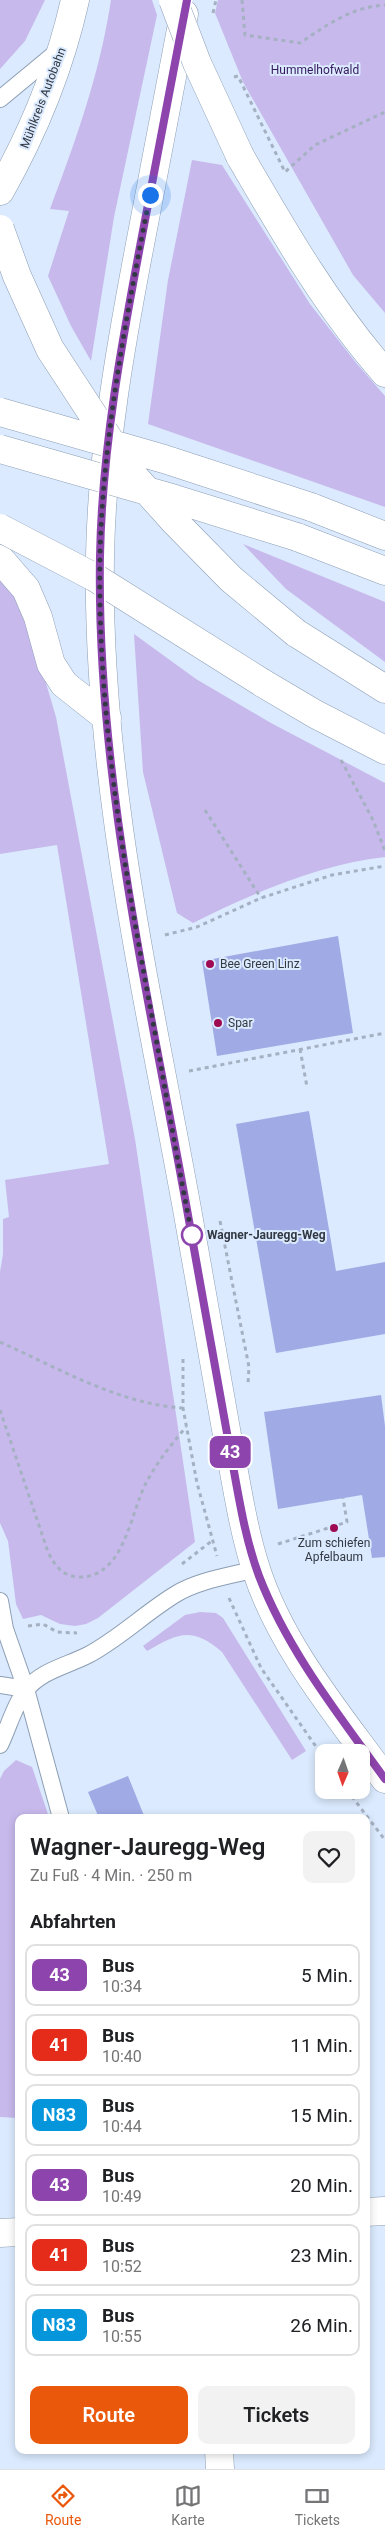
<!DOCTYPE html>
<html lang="de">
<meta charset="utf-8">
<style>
:root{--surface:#fff;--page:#f2f2f2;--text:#202124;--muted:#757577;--line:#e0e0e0;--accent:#ea580c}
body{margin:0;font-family:Roboto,sans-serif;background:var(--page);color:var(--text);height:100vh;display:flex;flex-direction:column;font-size:19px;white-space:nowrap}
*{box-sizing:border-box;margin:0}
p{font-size:16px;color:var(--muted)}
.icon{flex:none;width:28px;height:28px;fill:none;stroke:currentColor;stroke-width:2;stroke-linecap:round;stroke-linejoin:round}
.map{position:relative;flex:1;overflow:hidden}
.drawer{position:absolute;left:15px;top:1814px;width:355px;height:640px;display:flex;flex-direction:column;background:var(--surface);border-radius:10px;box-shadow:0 2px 8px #0003}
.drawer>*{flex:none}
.badge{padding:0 10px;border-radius:8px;font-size:18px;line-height:32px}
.needle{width:32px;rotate:182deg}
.tools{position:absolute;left:315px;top:1744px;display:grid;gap:10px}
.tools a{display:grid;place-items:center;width:55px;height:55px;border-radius:10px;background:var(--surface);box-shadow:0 2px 8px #0003;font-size:25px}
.you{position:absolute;width:25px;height:25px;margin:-12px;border:4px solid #fff;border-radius:50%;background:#1a73e8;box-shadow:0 0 0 8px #1a73e833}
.map>.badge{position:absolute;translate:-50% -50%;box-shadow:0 0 0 2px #fff}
h2{padding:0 15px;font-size:19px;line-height:45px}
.round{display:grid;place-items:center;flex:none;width:52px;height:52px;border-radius:10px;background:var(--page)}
.summary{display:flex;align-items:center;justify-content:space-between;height:85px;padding:0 15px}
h1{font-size:24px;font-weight:600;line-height:38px}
.action{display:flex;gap:10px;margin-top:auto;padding:10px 15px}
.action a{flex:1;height:58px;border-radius:10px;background:var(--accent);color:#fff;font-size:20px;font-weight:600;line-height:58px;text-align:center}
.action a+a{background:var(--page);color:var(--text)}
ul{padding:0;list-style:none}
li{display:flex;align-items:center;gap:15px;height:62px;margin:0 10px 8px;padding:0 5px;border:2px solid var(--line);border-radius:10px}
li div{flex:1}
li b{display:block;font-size:19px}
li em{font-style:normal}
li .badge{min-width:55px;font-weight:700;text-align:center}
.menu{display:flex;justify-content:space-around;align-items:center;height:70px;border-top:1px solid var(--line);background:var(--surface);font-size:14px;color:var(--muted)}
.menu a{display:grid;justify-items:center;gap:2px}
.menu .on{color:var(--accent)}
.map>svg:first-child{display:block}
</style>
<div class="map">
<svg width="385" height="2469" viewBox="0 0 385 2469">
<rect width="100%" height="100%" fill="#dbeafe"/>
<path fill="#c7b9ec" d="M0,0h45l-20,41 -25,28z
M111,0h41l5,15 -43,202 -23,144 -20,-35 -23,-50 21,-65 -19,-2c26,-69 50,-136 61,-209z
M218,0h167v313l-32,-38 -110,-193 -28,-69z
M192,160l30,5 88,139 47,60 28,32v111l-237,-83 20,-144z
M243,544l142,58v60l-99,-73z
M0,575l15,18 10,19 31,105 79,422 60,403 -97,76 -12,6 -11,2 -15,-2 -19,-9 -18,4 -7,-15 -8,-63 -8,-18v-251l3,-18v-35l6,-2 -4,-37 104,-16 -52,-319 -57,9z
M134,634l62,45 75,44 114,60v74c-65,7 -134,37 -192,66l-16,-10 -34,-141z
M200,1612l16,1 7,5 83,133 -14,9 -70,-108c-30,-26 -44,-19 -75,-1l-4,-5 42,-31z
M16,1760l16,7 17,50 -30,1v300l-19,-1v-338l4,-8z"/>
<path fill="#a0abe6" d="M338,936l15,97 -136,23 -15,-95z
M309,1111l27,160 49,-9v72l-109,19 -40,-229z
M381,1395l4,31v131l-13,1 -10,-63 -84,14 -14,-97z
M128,1776l17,42h-46l-11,-26z"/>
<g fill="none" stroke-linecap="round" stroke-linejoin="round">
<defs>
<path id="service" d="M0,99l58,-48
M0,1601l5,28 21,60 -26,-4
M26,1689l35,129
M0,1745c8,-16 15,-42 26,-55 14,-19 43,-25 62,-35 32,-17 58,-43 88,-61 23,-14 54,-18 80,-25"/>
<path id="minor" d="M0,559l26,30 12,28 13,47 13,20 43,34
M366,2212l19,-1
M0,2233l19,-1
M219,2450l1,19"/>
<path id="tertiary" d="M184,14c-14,75 -28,150 -43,225 -20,104 -39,210 -41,317 -4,220 48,438 87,653 14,75 26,151 40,226 9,44 15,91 29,134 25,78 82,145 129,210"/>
<path id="motorway" d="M240,156c44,76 87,151 145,217
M0,191c34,-60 60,-124 75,-191
M311,507l74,29
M297,537l88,34
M296,633l89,56
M261,682l54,32 70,36"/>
</defs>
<use href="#service" stroke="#8c9eb4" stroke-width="18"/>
<use href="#minor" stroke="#8c9eb4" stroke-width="29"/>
<use href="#tertiary" stroke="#8c9eb4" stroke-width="29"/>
<use href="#motorway" stroke="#8c9eb4" stroke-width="29"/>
<path stroke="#a5b1c2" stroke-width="3" stroke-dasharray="4 4" stroke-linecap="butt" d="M242,0l3,35 55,8c27,-18 51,-36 85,-38
M213,13l3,-13
M234,77l4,-1 47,96 30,-27 70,-33
M341,760l32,60 12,31
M205,810l56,88
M165,935l32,-8 64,-29 71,-23 53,-9
M300,1049l7,38
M189,1071l196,-38
M220,1221l29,146 -1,17
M0,1342c58,26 119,62 183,66
M183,1359v49l14,75 20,73
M0,1410l48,142c7,14 14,24 31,25 45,1 51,-63 67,-94 11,-21 25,-38 40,-56
M278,1544l69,-22 -4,-24
M182,1564l31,-24
M229,1598l32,70 63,90
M28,1626l15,-2 14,8 20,1
M347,1790l38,50"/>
<use href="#service" stroke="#fff" stroke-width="16"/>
<use href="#minor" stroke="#fff" stroke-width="28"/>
<use href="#tertiary" stroke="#fff" stroke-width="28"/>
<use href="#motorway" stroke="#fff" stroke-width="28"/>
<defs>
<path id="motorway-bridge" d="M173,0l24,63 43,93
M0,229l17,47 33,73 81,124 43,48 57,58 65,54
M0,412l164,47 147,48
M0,449l175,50 122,38
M0,528l94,49 167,105"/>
</defs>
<use href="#motorway-bridge" stroke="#8c9eb4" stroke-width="29" stroke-linecap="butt"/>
<use href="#motorway-bridge" stroke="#fff" stroke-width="28"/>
</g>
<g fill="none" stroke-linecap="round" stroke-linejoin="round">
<defs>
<path id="line" d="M187,0c-15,79 -30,157 -45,236 -20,105 -40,212 -42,320 -4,228 52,452 91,676 13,73 26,145 39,218 8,41 14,86 29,126 29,75 79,138 126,203"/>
</defs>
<use href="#line" stroke="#fff" stroke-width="11"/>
<use href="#line" stroke="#8e44ad" stroke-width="8"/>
<path stroke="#323943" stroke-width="5" stroke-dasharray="0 9" d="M150,195c-23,119 -47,239 -50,360 -3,157 24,313 53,467 13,71 25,143 39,213"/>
</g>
<g fill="#9f0b53" stroke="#dbeafe" stroke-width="2">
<circle cx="210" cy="964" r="5"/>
<circle cx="218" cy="1023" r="5"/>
<circle cx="334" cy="1528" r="5"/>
</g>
<circle fill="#fff" stroke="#8e44ad" stroke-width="2.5" cx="192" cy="1235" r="10"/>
<g text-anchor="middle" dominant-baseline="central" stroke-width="4" stroke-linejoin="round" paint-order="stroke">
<g font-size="12" fill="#34185d" stroke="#dbeafe">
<text x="315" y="70">Hummelhofwald</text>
</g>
<g font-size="12" fill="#323943" stroke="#dbeafe">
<text transform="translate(43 98) rotate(-69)">Mühlkreis Autobahn</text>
</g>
<g font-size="12" fill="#323943" stroke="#dbeafe" text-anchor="start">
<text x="220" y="964">Bee Green Linz</text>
<text x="228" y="1023">Spar</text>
<text x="334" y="1543" text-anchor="middle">Zum schiefen<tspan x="334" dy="14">Apfelbaum</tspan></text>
</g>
<g font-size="12" font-weight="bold" fill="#323943" stroke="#dbeafe" text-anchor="start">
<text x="207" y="1235">Wagner-Jauregg-Weg</text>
</g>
</g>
</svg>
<div class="tools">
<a><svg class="needle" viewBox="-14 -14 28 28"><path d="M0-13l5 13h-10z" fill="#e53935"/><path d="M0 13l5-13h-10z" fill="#757577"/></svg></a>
</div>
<div class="you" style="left:150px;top:195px"></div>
<b class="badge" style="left:230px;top:1452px;background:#8e44ad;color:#fff">43</b>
<section class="drawer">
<div class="summary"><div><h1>Wagner-Jauregg-Weg</h1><p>Zu Fuß · 4 Min. · 250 m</p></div><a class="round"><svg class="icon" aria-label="heart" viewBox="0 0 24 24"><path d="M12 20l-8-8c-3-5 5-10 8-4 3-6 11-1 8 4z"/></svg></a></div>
<h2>Abfahrten</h2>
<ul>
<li><span class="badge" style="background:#8e44ad;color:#fff">43</span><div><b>Bus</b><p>10:34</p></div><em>5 Min.</em></li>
<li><span class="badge" style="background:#e52c1a;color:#fff">41</span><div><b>Bus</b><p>10:40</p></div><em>11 Min.</em></li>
<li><span class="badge" style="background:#0595da;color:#fff">N83</span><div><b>Bus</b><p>10:44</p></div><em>15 Min.</em></li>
<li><span class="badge" style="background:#8e44ad;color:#fff">43</span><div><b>Bus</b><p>10:49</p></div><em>20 Min.</em></li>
<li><span class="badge" style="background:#e52c1a;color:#fff">41</span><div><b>Bus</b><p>10:52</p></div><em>23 Min.</em></li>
<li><span class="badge" style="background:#0595da;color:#fff">N83</span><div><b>Bus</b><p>10:55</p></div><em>26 Min.</em></li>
</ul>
<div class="action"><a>Route</a><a>Tickets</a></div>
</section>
</div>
<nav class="menu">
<a class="on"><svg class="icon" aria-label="directions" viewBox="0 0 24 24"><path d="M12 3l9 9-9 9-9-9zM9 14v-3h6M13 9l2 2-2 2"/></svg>Route</a>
<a><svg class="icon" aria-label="map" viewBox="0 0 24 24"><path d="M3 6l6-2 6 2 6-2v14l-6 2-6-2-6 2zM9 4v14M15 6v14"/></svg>Karte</a>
<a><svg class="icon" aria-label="tickets" viewBox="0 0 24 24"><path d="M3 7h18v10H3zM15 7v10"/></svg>Tickets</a>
</nav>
